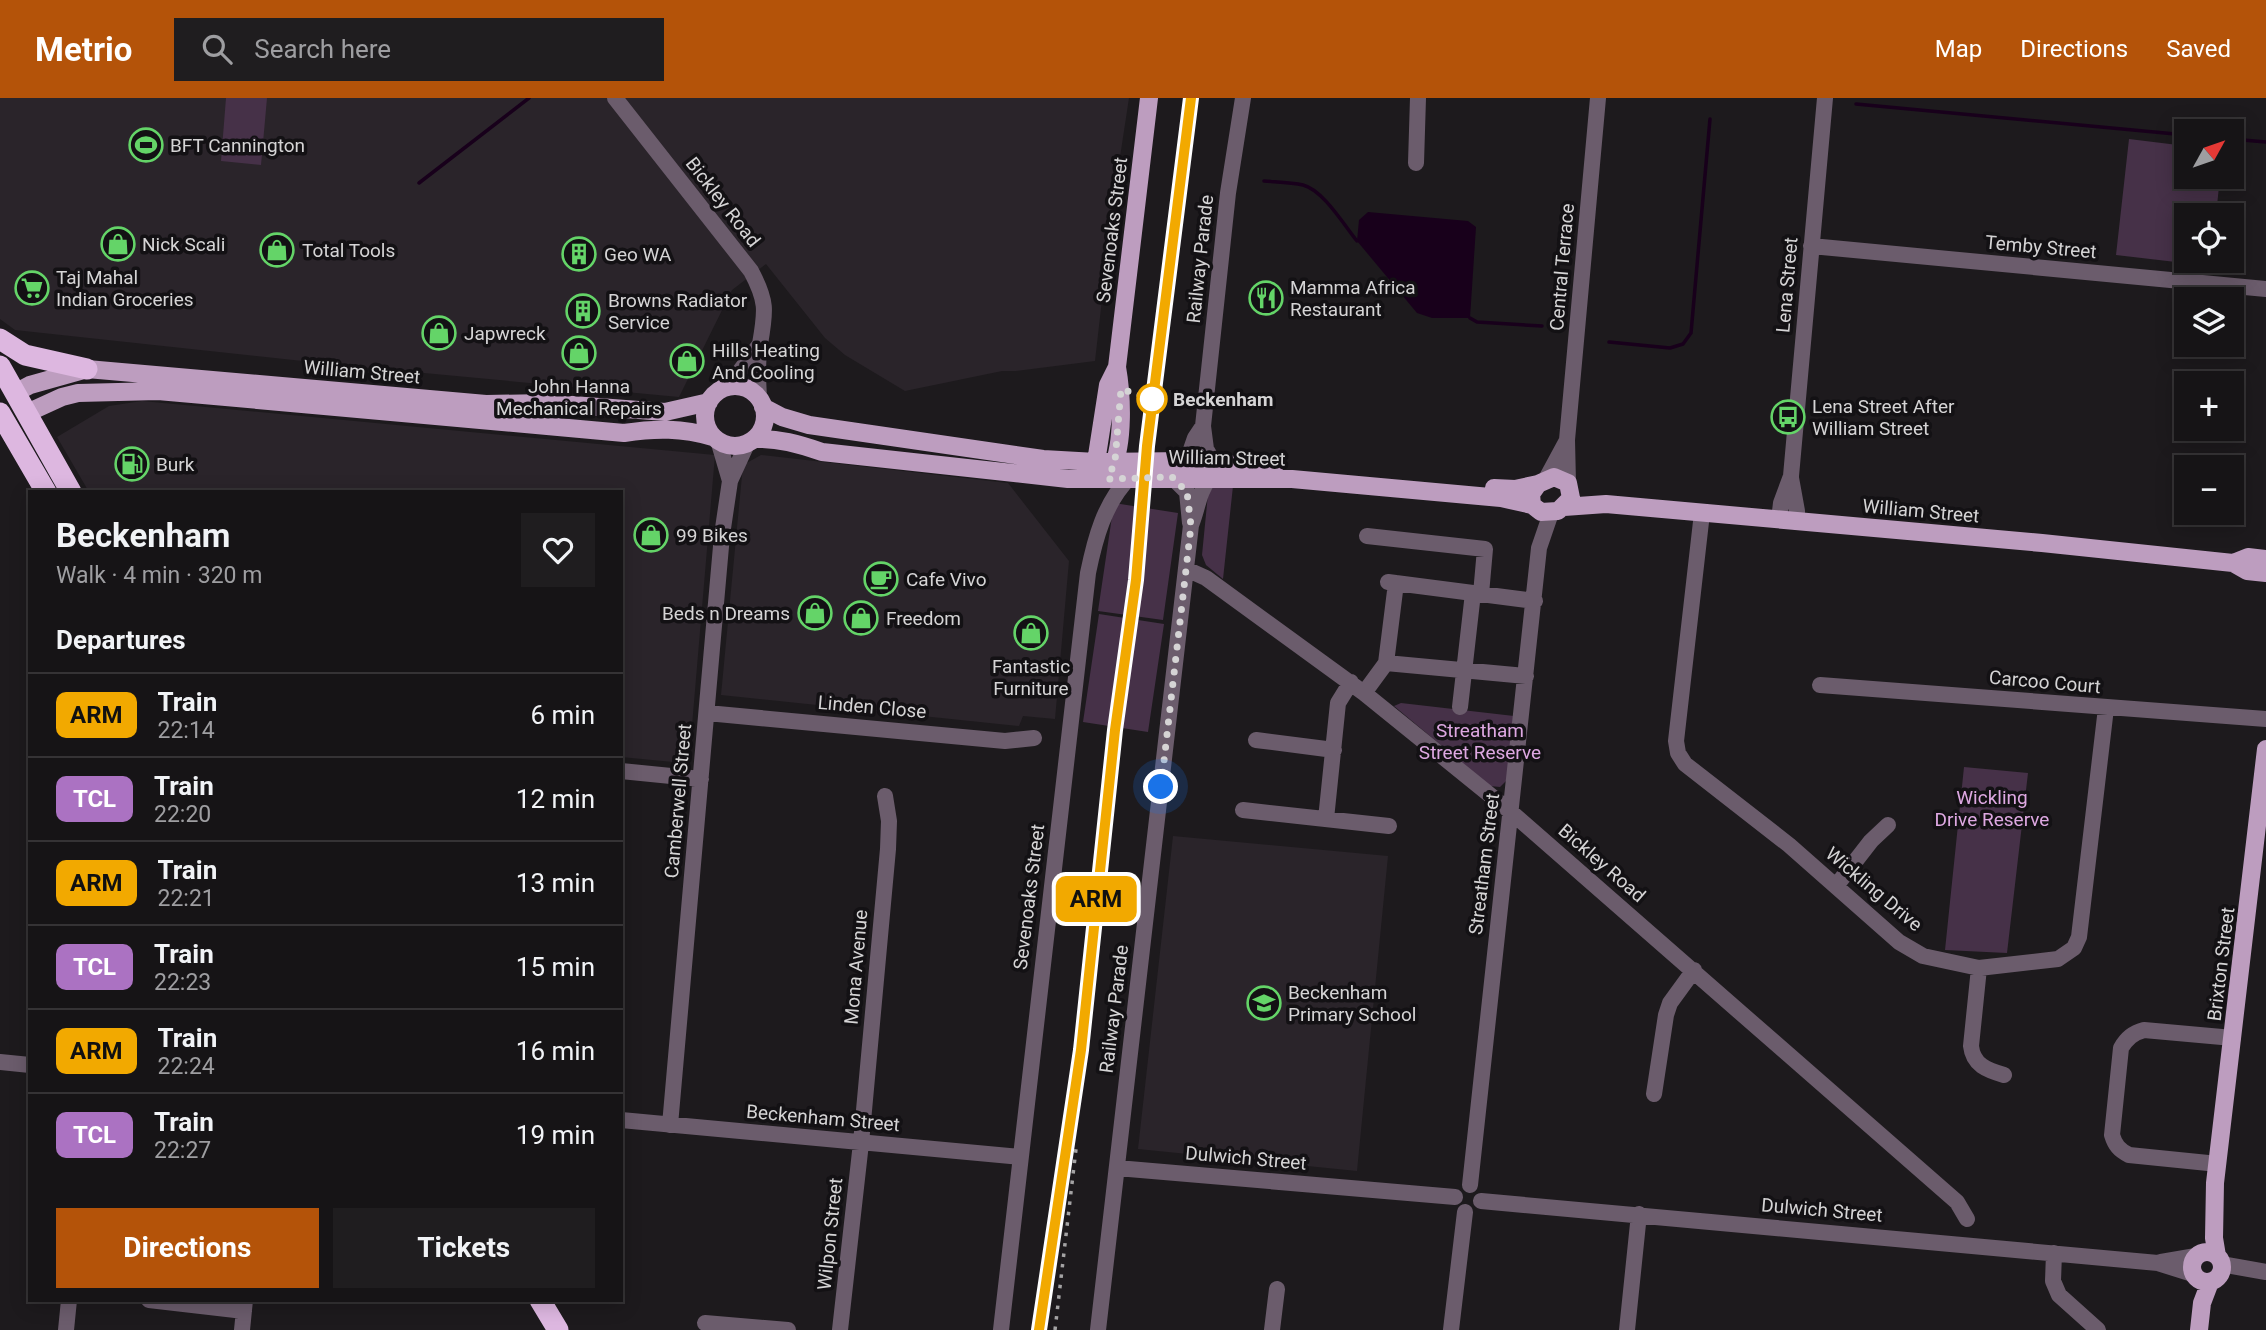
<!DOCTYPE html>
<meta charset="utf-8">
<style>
:root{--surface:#161416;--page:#1f1d1f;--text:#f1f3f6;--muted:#9e9ea1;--line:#353335;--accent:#b45309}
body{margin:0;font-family:Roboto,sans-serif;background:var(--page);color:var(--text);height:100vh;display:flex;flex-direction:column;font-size:26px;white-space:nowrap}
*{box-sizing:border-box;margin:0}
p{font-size:23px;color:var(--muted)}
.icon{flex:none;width:38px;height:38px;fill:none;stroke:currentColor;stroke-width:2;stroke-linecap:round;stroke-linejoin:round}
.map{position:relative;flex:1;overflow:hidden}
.side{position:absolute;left:28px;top:392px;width:595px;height:812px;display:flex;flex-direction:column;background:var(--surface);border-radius:0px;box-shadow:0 4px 18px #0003,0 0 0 2px var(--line)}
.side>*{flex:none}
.badge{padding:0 14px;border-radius:10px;font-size:24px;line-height:46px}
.needle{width:46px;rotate:50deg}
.tools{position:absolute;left:2174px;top:21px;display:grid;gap:14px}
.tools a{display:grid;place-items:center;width:70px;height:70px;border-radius:0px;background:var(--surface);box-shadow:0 4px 18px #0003,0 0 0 2px var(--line);font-size:35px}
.you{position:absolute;width:35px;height:35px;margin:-18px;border:5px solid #fff;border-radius:50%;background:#1a73e8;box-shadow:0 0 0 10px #1a73e833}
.map>.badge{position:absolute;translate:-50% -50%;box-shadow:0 0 0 4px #fff}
h2{padding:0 28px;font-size:26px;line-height:63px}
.round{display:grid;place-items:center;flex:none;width:74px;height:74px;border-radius:0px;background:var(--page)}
.headline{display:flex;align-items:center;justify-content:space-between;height:119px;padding:0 28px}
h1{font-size:33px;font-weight:700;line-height:52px}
.action{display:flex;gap:14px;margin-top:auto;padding:14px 28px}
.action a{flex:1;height:80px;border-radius:0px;background:var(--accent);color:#fff;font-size:28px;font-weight:700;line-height:80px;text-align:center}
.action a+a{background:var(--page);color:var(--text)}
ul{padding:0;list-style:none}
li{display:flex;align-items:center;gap:21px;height:84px;padding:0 28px;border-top:2px solid var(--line)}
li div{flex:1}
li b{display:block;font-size:26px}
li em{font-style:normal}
li .badge{min-width:77px;font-weight:700;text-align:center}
header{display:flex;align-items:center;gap:42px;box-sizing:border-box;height:98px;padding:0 35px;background:var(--accent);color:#fff}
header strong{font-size:33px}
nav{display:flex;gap:38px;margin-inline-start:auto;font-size:24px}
.search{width:490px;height:63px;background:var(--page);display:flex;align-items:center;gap:18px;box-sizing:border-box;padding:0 24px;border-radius:0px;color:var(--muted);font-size:26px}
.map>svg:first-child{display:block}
</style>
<header>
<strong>Metrio</strong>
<div class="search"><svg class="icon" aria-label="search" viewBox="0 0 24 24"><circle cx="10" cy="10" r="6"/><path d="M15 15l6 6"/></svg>Search here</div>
<nav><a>Map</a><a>Directions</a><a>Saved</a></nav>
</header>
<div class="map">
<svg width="2266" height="1232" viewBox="0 0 2266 1232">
<rect width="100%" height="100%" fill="#1d1a1d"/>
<path fill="#2a242a" d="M0,0h1129l-16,105 -18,158 -79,10h-14l-97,20 -60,-36 -20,-17 -59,-74 -34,26 -53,107 -330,-31 -334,-36 -15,-11z
M142,303l573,54 -25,294 -17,13 -52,-5v-265h-532l-32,-55 52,-31z
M761,357l247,28 61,78 -14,158 -32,-3 -4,10 -298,-31 22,-230z
M1173,738l215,20 -31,315 -219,-22z"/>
<path fill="#463148" d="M226,0h41l-6,67 -40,-4z
M2129,41l57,7v31h34l-4,38h-30v46h25l-1,5 -94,-11z
M1233,388l-10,93 -17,-14 -4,-10 6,-61 5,-7z
M1114,405l64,10 -15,107 -65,-9z
M1099,516l65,10 -16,108 -65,-10z
M1401,605l113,13 -7,64 -7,7 -10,-1 -96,-80z
M1964,669l64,6 -21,180 -62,-3z"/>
<path fill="#18001b" d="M1368,114l100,9 8,6 -6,91h-38l-15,-5 -60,-72 2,-21z"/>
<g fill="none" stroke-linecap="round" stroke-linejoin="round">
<path stroke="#18001b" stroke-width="3.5" d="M1856,6l330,31
M2231,41l35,3
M1264,83c12,1 27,1 39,4 20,5 41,40 54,56
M419,85l110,-85
M1470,220l7,4 65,4
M1609,244l61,6 13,-4 8,-11 19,-214"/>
<path stroke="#6b5c6c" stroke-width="16" d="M615,0l136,173c16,30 15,39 9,73 -3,17 -2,37 -1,54
M1416,65l2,-65
M1811,148l455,43
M728,289l32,-43
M718,342l12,41
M1187,363l8,-23 8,-12
M1214,365l-8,-14 -3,-23 25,-233 15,-95
M1172,379l15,15 3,31
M1791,380l6,33v11
M1546,381l20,-37
M1568,385l-1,-43 31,-342
M1702,415l-26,228 2,12 7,11 104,81 110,97 24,14 56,12 79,-9 16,-11 5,-11 27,-229
M1779,422l2,-17 10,-27 34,-378
M1367,438l118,13 -4,45
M1186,471l20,9 158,115 147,119 446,390 10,17
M1388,484l147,19
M1386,565l140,13
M1820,587l446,34
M1364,595l22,-30 10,-80
M1460,609l13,-114
M707,615l298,28 29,-3
M1256,642l78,10
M621,673l80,8
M1243,712l146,16
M1326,721l12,-116 13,-21
M1836,788l35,-45 17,-16
M1979,870l-8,78c2,19 16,24 33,29
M0,964l30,3
M1654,996l12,-79 4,-12 24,-33
M621,1022l399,37
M670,1027l52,-590 8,-54 17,-37
M2218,1066l-89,-9c-10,-5 -14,-10 -17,-20l9,-87c6,-10 12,-15 23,-18l89,8
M1117,1070l338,29
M1470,1087l69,-637 12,-35
M1481,1103l677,62 35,11
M2054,1155l-1,28 6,14 39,35
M2161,1164l35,-6
M2221,1166l45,8
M149,1202l95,11
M705,1225l83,7
M66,1232l3,-30
M242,1232l3,-30
M840,1232l21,-187 27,-294 1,-28 -4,-25
M1001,1232l87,-757c7,-34 16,-69 41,-95
M1098,1232l93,-805c7,-16 7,-33 19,-47
M1272,1232l5,-41
M1451,1232l14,-118
M1627,1232l12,-116"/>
<path stroke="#bd9dbf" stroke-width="18" d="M705 318a30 30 0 1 1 60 0a30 30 0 1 1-60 0Z
M15,295l15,-8 57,-16 399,35 60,-1 119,9 44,-10
M763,309l19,10 27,8 234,34 53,3 91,-1 87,7
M27,315l35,-16 16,-4 80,-2 466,42c32,-5 58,-5 89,4
M754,341c24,-1 45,5 68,13l246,27h224l209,19 31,7
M1112,371c12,-27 10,-74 5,-102l32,-269
M1099,374l-3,-10 12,-77 9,-18
M1554,379l14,6 3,15 -13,13 -17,1 -9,-7 -1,-11 7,-10z
M1494,390l21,1 23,-5
M1564,409l42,-3 436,39 191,20 14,8 19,2
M2233,465l15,-6 18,2
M2192 1169a15 15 0 1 1 30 0a15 15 0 1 1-30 0Z
M2217,1158l-3,-18 1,-55 51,-434
M2199,1232l3,-27 8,-21"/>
<path stroke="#ddb7e0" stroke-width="21" d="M0,241l25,16 62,14
M0,268l71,126
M0,315l46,79
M540,1202l18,30"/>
<path stroke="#a4a3a4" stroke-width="3.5" stroke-dasharray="3.5 7" stroke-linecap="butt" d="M1039,1232l42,-280 34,-320 21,-150 11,-134 44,-348
M1055,1232l21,-181"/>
</g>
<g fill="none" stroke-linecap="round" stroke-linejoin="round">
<defs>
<path id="line" d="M1039,1232l42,-280 34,-320 21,-150 11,-134 44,-348"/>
</defs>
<use href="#line" stroke="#fff" stroke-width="16"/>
<use href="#line" stroke="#f2a900" stroke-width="10"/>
<path stroke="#d5d4d5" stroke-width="7" stroke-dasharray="0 12.6" d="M1152,301l-31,-10 -6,72 -7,18 64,-2 15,15 4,34 -30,261"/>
</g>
<defs>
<symbol id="stadium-ring" viewBox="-11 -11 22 22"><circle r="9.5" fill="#131114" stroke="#64d468" stroke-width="1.5"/><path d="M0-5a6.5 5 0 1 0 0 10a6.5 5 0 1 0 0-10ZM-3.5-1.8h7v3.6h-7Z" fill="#64d468"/></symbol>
<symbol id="shop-ring" viewBox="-11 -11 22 22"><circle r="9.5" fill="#131114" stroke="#64d468" stroke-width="1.5"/><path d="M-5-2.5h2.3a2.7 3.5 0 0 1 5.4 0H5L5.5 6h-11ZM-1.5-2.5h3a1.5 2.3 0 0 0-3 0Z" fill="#64d468"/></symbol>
<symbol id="building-ring" viewBox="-11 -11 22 22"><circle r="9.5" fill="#131114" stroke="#64d468" stroke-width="1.5"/><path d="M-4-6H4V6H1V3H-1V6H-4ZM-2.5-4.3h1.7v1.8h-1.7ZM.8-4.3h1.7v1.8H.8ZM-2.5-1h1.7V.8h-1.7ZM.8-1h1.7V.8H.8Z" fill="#64d468"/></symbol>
<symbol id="supermarket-ring" viewBox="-11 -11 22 22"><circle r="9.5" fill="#131114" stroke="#64d468" stroke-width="1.5"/><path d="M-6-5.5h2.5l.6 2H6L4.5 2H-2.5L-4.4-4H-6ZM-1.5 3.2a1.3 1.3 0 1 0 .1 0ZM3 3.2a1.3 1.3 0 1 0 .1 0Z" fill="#64d468"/></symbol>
<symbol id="restaurant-ring" viewBox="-11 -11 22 22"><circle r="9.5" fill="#131114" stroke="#64d468" stroke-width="1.5"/><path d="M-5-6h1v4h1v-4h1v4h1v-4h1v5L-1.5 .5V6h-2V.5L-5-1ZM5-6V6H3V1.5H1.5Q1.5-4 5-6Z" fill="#64d468"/></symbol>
<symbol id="bus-ring" viewBox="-11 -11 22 22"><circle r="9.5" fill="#131114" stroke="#64d468" stroke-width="1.5"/><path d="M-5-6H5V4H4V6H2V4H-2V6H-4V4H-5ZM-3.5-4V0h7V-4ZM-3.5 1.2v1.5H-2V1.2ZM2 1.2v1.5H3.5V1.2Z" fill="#64d468"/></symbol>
<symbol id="fuel-ring" viewBox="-11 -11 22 22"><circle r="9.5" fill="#131114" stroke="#64d468" stroke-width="1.5"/><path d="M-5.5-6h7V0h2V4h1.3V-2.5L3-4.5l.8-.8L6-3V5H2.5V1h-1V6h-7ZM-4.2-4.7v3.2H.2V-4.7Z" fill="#64d468"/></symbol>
<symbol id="cafe-ring" viewBox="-11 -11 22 22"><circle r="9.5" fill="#131114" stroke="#64d468" stroke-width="1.5"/><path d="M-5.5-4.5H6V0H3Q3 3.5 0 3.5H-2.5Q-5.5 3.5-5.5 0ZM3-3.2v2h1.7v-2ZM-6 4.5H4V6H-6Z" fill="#64d468"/></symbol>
<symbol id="school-ring" viewBox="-11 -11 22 22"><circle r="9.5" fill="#131114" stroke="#64d468" stroke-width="1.5"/><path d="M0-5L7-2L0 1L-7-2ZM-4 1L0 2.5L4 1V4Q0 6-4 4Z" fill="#64d468"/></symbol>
</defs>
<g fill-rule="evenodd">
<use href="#stadium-ring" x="127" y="28" width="38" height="38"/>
<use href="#shop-ring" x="99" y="127" width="38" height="38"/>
<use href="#shop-ring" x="258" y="133" width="38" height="38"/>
<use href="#building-ring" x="560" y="137" width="38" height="38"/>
<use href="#supermarket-ring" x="13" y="171" width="38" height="38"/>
<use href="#restaurant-ring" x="1247" y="181" width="38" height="38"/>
<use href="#building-ring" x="564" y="194" width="38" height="38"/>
<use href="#shop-ring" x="420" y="216" width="38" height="38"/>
<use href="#shop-ring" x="560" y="236" width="38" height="38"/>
<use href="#shop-ring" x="668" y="244" width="38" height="38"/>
<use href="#bus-ring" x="1769" y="300" width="38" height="38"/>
<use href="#fuel-ring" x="113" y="347" width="38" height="38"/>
<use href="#shop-ring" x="632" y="418" width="38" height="38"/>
<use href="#cafe-ring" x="862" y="462" width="38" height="38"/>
<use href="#shop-ring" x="796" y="496" width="38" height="38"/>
<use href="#shop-ring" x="842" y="501" width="38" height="38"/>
<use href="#shop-ring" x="1012" y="516" width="38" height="38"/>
<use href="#school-ring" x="1245" y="886" width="38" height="38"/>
</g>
<circle fill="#fff" stroke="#f2a900" stroke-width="3.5" cx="1152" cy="301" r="14"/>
<g text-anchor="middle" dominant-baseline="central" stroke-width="7" stroke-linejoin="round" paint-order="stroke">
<g font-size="19" fill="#d5d4d5" stroke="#131114" text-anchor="start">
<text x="170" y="47">BFT Cannington</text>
<text x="142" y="146">Nick Scali</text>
<text x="302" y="152">Total Tools</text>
<text x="604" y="156">Geo WA</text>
<text x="56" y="179">Taj Mahal<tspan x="56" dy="22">Indian Groceries</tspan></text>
<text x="1290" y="189">Mamma Africa<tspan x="1290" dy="22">Restaurant</tspan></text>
<text x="608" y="202">Browns Radiator<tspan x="608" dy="22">Service</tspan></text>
<text x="464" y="235">Japwreck</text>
<text x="712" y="252">Hills Heating<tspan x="712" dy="22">And Cooling</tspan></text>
<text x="579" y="288" text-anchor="middle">John Hanna<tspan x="579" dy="22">Mechanical Repairs</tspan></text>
<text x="1812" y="308">Lena Street After<tspan x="1812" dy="22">William Street</tspan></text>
<text x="156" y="366">Burk</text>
<text x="676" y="437">99 Bikes</text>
<text x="906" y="481">Cafe Vivo</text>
<text x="790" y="515" text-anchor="end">Beds n Dreams</text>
<text x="886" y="520">Freedom</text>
<text x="1031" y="568" text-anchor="middle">Fantastic<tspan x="1031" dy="22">Furniture</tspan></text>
<text x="1288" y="894">Beckenham<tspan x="1288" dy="22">Primary School</tspan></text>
</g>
<g font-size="19" fill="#d5d4d5" stroke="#131114">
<text transform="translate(723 104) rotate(52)">Bickley Road</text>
<text transform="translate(1112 132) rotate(-83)">Sevenoaks Street</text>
<text transform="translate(2041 149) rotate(5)">Temby Street</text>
<text transform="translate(1200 161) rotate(-84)">Railway Parade</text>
<text transform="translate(1562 169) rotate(-85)">Central Terrace</text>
<text transform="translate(1787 187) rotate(-85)">Lena Street</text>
<text transform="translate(362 274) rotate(5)">William Street</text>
<text transform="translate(1227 360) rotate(1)">William Street</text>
<text transform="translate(1921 413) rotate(5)">William Street</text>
<text transform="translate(2045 584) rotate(5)">Carcoo Court</text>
<text transform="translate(872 609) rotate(5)">Linden Close</text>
<text transform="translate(678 703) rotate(-85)">Camberwell Street</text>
<text transform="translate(1602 765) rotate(41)">Bickley Road</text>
<text transform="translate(1484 766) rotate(-83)">Streatham Street</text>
<text transform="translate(1874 791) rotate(40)">Wickling Drive</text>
<text transform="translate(1029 799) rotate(-83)">Sevenoaks Street</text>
<text transform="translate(2221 866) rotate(-83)">Brixton Street</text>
<text transform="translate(856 869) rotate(-85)">Mona Avenue</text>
<text transform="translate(1114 911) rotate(-83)">Railway Parade</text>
<text transform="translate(823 1020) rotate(5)">Beckenham Street</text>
<text transform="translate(1246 1060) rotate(5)">Dulwich Street</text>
<text transform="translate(1822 1112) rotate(5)">Dulwich Street</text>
<text transform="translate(830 1136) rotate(-84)">Wilpon Street</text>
</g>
<g font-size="19" font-weight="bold" fill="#d5d4d5" stroke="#131114" text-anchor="start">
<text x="1173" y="301">Beckenham</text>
</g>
<g font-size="19" fill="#dea8e2" stroke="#131114">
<text x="1480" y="632">Streatham<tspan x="1480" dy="22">Street Reserve</tspan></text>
<text x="1992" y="699">Wickling<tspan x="1992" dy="22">Drive Reserve</tspan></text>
</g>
</g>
</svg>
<div class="tools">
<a><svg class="needle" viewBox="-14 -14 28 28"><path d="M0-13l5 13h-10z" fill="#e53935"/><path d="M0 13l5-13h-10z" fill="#9e9ea1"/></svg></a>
<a><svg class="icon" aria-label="locate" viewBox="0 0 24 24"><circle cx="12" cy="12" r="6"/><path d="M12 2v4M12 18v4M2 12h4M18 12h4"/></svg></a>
<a><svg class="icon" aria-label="layers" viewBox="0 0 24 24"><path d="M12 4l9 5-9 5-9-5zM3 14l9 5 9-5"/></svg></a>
<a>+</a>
<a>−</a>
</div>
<div class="you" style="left:1161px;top:689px"></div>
<b class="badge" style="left:1096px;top:801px;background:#f2a900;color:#111">ARM</b>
<section class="side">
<div class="headline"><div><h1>Beckenham</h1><p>Walk · 4 min · 320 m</p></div><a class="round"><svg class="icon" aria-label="heart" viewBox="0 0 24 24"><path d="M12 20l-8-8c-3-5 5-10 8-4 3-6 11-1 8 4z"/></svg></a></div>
<h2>Departures</h2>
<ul>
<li><span class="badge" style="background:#f2a900;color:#111">ARM</span><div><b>Train</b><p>22:14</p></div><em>6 min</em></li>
<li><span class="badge" style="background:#ab72c2;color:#fff">TCL</span><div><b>Train</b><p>22:20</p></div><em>12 min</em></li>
<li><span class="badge" style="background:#f2a900;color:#111">ARM</span><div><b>Train</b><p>22:21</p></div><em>13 min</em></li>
<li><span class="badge" style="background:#ab72c2;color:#fff">TCL</span><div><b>Train</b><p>22:23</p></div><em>15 min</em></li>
<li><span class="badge" style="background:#f2a900;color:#111">ARM</span><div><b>Train</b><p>22:24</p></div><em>16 min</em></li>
<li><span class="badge" style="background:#ab72c2;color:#fff">TCL</span><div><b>Train</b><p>22:27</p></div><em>19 min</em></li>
</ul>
<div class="action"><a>Directions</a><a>Tickets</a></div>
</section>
</div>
